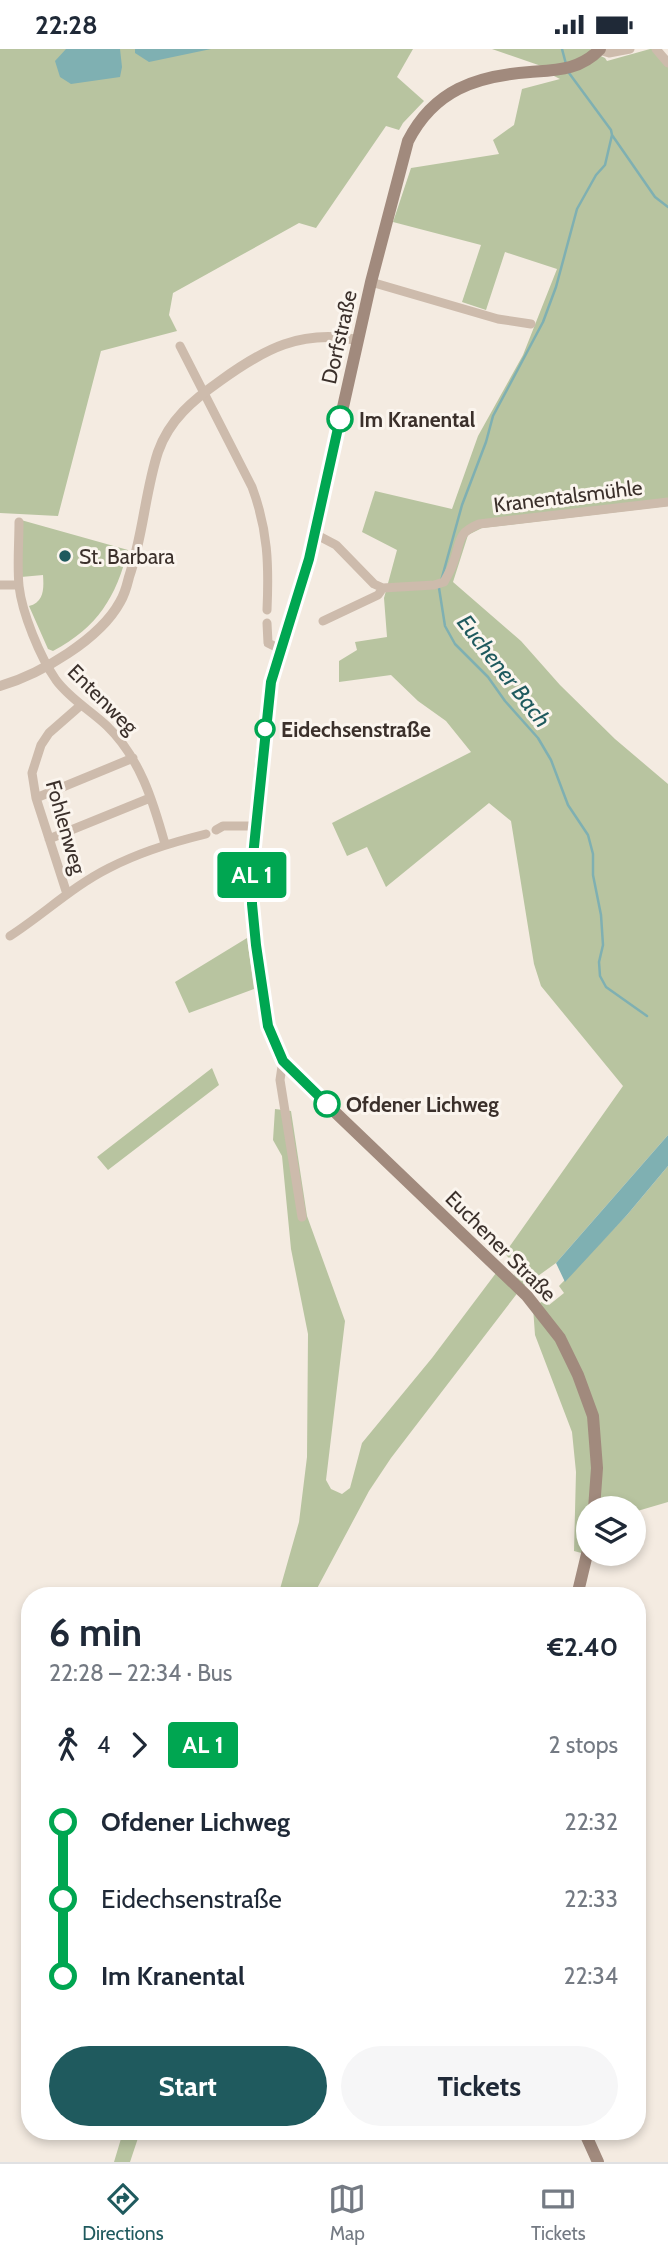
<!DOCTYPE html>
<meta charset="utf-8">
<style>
:root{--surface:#fff;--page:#f6f6f7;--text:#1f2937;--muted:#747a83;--line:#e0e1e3;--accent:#1f5a5e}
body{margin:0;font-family:Cabin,sans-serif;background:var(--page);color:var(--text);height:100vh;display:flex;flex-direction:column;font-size:26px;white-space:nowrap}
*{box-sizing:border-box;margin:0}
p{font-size:23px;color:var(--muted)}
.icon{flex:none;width:38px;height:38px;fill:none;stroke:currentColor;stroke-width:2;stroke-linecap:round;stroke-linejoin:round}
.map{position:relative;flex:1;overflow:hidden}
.details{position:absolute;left:21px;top:1538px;width:625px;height:553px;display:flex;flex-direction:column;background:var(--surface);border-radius:28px;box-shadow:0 4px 10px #0003}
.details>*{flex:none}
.badge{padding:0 14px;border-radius:5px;font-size:24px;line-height:46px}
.controls{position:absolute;left:576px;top:1447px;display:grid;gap:14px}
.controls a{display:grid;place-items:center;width:70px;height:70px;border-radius:50%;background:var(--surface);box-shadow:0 4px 10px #0003;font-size:35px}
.map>.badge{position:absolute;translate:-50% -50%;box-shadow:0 0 0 4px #fff}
.legs{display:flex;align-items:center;gap:10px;height:77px;padding:0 28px;font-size:23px}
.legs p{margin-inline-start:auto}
.summary{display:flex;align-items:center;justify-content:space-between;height:119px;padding:0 28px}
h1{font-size:38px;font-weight:700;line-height:52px}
.action{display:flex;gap:14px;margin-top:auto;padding:14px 28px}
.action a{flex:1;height:80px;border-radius:42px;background:var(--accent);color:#fff;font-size:28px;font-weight:700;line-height:80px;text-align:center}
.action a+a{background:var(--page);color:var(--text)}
ul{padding:0 28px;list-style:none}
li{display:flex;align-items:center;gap:24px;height:77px;font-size:26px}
li i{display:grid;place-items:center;width:10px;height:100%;margin:0 9px;background:currentColor}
li i::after{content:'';width:18px;height:18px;margin:-9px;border:5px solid;border-radius:50%;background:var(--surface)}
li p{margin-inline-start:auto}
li:first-child i{background:linear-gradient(#0000 50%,currentColor 0)}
li:last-child i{background:linear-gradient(currentColor 50%,#0000 0)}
.status{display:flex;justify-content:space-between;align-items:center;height:49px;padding:0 35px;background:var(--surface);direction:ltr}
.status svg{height:19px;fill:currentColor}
.tabs{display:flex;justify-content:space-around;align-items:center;height:98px;border-top:2px solid var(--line);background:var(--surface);font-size:19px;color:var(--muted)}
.tabs a{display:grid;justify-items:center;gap:4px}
.tabs .on{color:var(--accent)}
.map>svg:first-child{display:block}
</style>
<div class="status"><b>22:28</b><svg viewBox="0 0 49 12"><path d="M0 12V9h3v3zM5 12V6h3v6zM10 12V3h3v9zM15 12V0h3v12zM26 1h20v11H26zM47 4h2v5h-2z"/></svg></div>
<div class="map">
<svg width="668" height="2113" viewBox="0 0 668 2113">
<rect width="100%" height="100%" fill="#f4ebe1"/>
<path fill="#b8c4a0" d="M0,0h413l-16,28 27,24 -21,22 -4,7 -13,-4 -70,102 -17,-5 -126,70 -4,22 8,16 -76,20 -43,165 -58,-3z
M492,0h99l-1,2 15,7 2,3 43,-12h8l10,13v444l-186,22 -14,7 -15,47 68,59 39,44 55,54 53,45v351l-112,128 -32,23 -10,-11 3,-5 -12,-17 118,-167 -82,-100 -7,-22 -23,-143 -22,-18 -103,84 -19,-40 -20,9 -15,-33 139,-71 -25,-31 -28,-20 -27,-26 -52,7v-21l18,-11 -2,-8 32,-5 -3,-39 13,-48 -35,-18 13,-41 77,18 26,-73 45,-81 34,-86 -52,-17 -19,58 -24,-8 19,-57 -88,-23 18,-54 88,-14 -6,-14 21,-15 8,-36 38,-10 -10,-5 -3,-6z
M21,471l107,30c-12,47 -30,77 -75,101l-5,-2 -19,-43c15,-4 15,-17 14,-31l-22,2z
M247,889l7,51 -65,24 -14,-31z
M212,1019l7,17 -111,85 -11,-13z
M275,1060l16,2 16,105 38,105 -19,159 5,9 11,5 8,-6 12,-45 70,-85 64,-85 23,18 -128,167 -22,33 -56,105h-35l21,-74 8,-65 1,-123 -17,-85 -9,-93 -9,-16z
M668,1117v336l-34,10v-3h-46v45h9l-1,3 -22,-6 2,-79 -4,-40 -37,-97 -2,-28 12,-7 4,5 15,-12 -5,-7 68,-71z
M123,2083h17l-10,30h-16z"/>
<path fill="#7fb0b2" d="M66,0h54l2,18 -2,10 -49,7 -11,-7 -5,-16z
M135,0h76l-62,13 -14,-9z
M668,1086v31l-41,49 -62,67 -9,-19z"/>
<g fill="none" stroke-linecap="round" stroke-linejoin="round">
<path stroke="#7fb0b2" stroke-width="2.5" d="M562,0l4,15
M569,24l42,57 1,5 43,62 13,10
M441,532l21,-76 24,-63 7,-26 50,-94 13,-35 21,-78 19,-34 9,-10 7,-30
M439,539l6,38 10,18 33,33 17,24 33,37 13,22 17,45 20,30 5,19v21l8,40 2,30 -4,17 1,14 6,11 41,29"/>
<path stroke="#cdbbac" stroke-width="9" d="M656,0l12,14
M599,1l10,3 21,-4
M371,233l127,37 33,5
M180,297l72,141c16,43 17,78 15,123
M19,473c0,21 -2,43 0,64 3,27 21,71 37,94 14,19 34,30 51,46 33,32 46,75 58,118
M315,485l21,11 38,39 9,4 51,-3 10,-3c4,-7 8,-14 10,-21 7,-20 3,-28 25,-37l189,-22
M0,536h19
M323,572l55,-26 5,-7
M267,574l1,20 12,6
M36,749l97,-40
M216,781l7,-4h32
M49,790l101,-41
M67,845l-31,-96 -4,-25 9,-28 8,-12 32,-28
M10,887c34,-22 63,-50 99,-68 31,-16 64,-26 97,-34
M283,1011l-3,20 22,137"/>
<path stroke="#cdbbac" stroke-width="10" d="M0,637c41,-12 100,-47 120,-84 5,-8 7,-17 9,-25 14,-41 16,-85 29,-125 11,-32 35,-52 62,-71 44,-32 81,-52 138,-41"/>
<path stroke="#a18a7d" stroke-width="12" d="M594,1460l3,-41 -4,-52 -15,-41 -18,-37 -33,-42 -214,-205 -24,-24 -11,-14 -10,-27 -3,-19 -13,-103v-38l9,-104 10,-80 38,-123 62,-277 37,-141c26,-51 68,-65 122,-69 27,-2 50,-2 70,-23
M577,1547l11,-46
M584,2082l14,31"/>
</g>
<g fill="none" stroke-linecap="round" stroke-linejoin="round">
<defs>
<path id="line-1" d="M327,1055l-44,-43 -15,-35 -12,-81 -4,-41v-38l19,-184 38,-123 31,-140"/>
</defs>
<use href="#line-1" stroke="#fff" stroke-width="16"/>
<use href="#line-1" stroke="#00a651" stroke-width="10"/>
</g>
<g fill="#fff" stroke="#00a651" stroke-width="3.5">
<circle cx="340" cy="370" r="12"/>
<circle cx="265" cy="680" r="9"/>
<circle cx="327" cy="1055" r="12"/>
</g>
<circle fill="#1f5a5e" stroke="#fbf5ee" stroke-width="2.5" cx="65" cy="507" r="7"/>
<g text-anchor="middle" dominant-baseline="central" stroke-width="6" stroke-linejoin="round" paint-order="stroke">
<g font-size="21" fill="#3b302b" stroke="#fbf5ee">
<text transform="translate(339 288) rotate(-77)">Dorfstraße</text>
<text transform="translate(568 447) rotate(-7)">Kranentalsmühle</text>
<text transform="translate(103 650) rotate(45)">Entenweg</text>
<text transform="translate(66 778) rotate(74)">Fohlenweg</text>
<text transform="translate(501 1197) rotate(45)">Euchener Straße</text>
</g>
<g font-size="21" font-weight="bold" fill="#3b302b" stroke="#fbf5ee" text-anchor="start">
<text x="359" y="370">Im Kranental</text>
<text x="281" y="680">Eidechsenstraße</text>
<text x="346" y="1055">Ofdener Lichweg</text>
</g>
<g font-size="21" fill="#3b302b" stroke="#fbf5ee" text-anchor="start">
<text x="79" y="507">St. Barbara</text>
</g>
<g font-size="23" font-style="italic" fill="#1f5a5e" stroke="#fbf5ee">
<text transform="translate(504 622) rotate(52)">Euchener Bach</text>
</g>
</g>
</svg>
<div class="controls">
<a><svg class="icon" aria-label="layers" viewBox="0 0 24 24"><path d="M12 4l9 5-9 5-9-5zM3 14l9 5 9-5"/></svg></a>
</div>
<b class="badge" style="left:252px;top:826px;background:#00a651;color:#fff">AL 1</b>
<section class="details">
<div class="summary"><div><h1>6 min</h1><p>22:28 – 22:34 · Bus</p></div><b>€2.40</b></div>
<div class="legs"><svg class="icon" aria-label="walk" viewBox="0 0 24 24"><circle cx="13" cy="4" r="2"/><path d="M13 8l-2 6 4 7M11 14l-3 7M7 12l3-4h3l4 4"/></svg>4<svg class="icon" aria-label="forward" viewBox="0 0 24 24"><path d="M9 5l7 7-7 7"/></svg><b class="badge" style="background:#00a651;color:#fff">AL 1</b><p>2 stops</p></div>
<ul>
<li><i style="color:#00a651"></i><b>Ofdener Lichweg</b><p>22:32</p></li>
<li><i style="color:#00a651"></i><span>Eidechsenstraße</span><p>22:33</p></li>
<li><i style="color:#00a651"></i><b>Im Kranental</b><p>22:34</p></li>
</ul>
<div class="action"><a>Start</a><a>Tickets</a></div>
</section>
</div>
<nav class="tabs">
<a class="on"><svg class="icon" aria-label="directions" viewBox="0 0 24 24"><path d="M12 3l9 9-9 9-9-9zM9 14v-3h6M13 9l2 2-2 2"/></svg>Directions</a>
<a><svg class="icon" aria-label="map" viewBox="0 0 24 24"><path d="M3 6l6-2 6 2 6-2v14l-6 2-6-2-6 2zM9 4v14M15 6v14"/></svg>Map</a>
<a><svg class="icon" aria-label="tickets" viewBox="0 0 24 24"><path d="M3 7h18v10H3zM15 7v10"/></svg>Tickets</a>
</nav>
